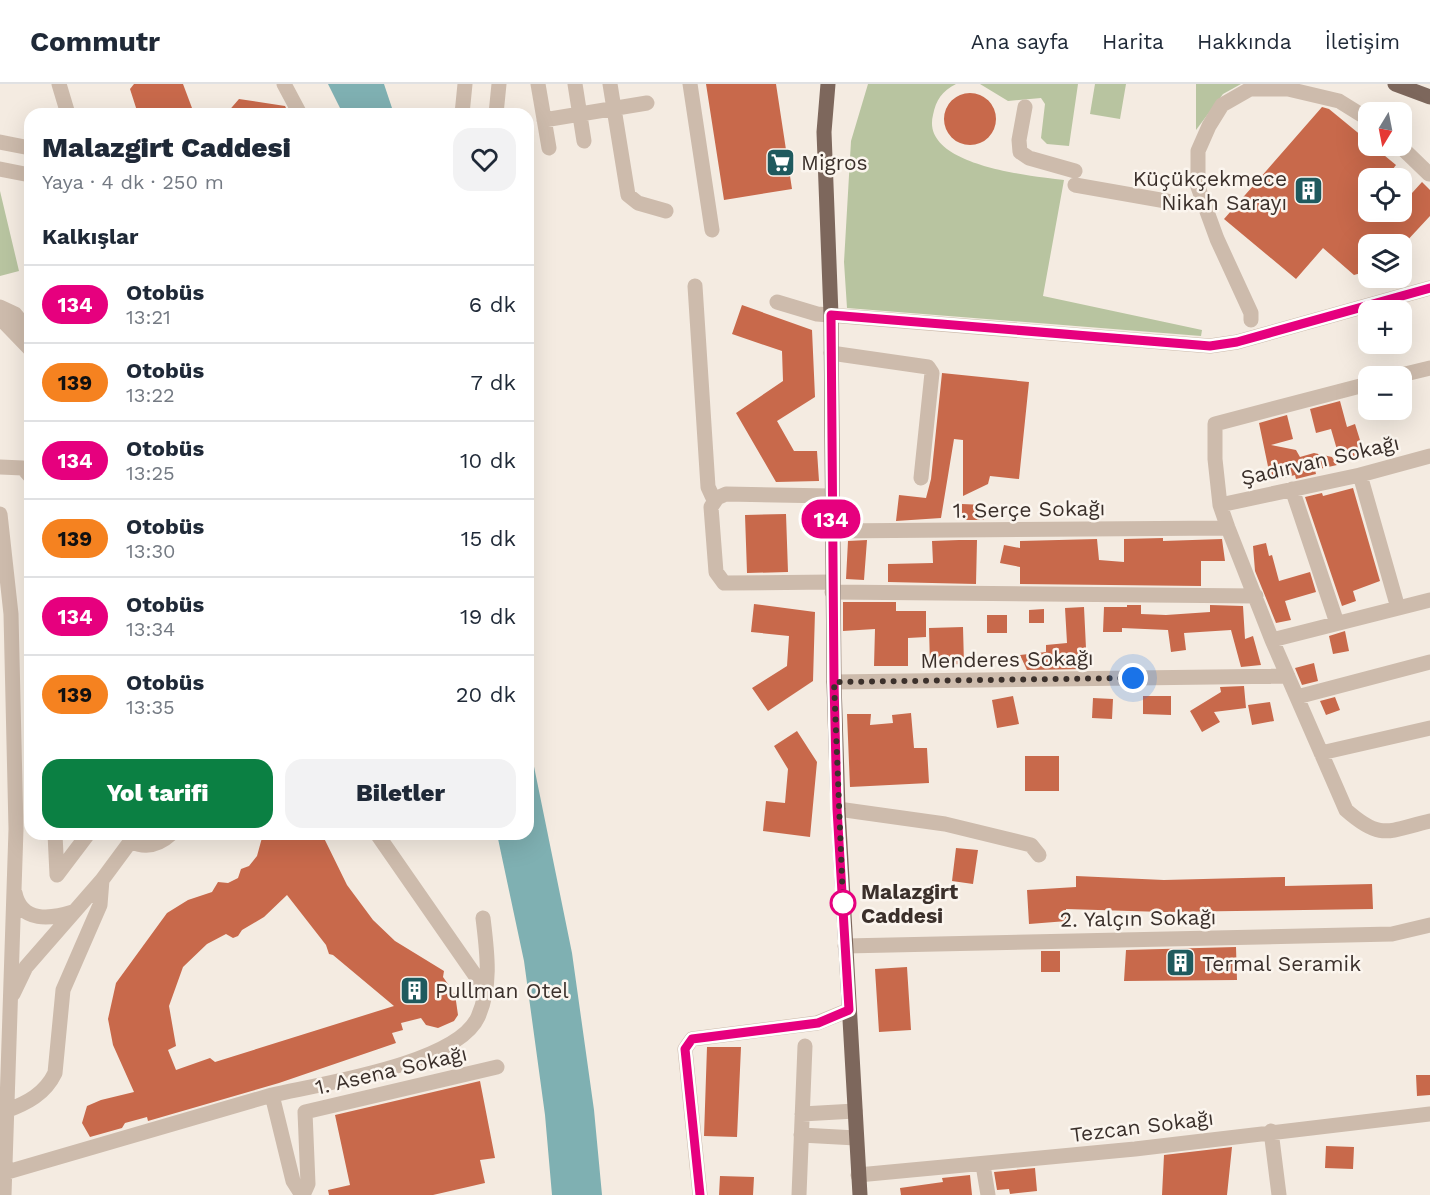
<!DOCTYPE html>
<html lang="tr">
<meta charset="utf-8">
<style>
:root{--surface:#fff;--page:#f2f2f3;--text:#1f2937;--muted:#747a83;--line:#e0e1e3;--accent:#0b8043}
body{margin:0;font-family:"Work Sans",sans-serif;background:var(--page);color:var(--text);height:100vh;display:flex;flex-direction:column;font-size:22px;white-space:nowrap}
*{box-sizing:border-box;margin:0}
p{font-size:20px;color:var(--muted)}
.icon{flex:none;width:33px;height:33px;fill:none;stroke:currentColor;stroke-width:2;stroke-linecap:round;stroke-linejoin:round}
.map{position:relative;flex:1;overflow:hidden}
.panel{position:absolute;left:24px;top:24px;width:510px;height:732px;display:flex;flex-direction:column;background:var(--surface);border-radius:18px;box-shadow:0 6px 24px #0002}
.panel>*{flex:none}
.badge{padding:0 12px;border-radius:20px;font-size:21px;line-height:39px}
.needle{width:39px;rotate:190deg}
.buttons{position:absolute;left:1358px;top:18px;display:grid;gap:12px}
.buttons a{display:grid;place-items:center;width:54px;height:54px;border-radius:12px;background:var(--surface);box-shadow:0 6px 24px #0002;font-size:30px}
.you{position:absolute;width:30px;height:30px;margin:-15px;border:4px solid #fff;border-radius:50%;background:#1a73e8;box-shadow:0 0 0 9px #1a73e833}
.map>.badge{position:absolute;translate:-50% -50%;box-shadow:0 0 0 3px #fff}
h2{padding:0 18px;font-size:22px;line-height:54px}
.round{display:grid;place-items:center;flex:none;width:63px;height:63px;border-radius:18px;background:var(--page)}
.headline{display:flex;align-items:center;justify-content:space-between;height:102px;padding:0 18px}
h1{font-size:28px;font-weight:800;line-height:45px}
.button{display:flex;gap:12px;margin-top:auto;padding:12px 18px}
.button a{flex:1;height:69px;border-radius:18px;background:var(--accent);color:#fff;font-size:24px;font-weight:800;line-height:69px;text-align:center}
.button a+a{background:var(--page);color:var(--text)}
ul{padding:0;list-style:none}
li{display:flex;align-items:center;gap:18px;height:78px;padding:0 18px;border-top:2px solid var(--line)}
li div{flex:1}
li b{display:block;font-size:22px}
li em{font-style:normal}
li .badge{min-width:66px;font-weight:700;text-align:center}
header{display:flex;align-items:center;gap:36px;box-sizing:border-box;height:84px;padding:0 30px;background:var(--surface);border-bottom:2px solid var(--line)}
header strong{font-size:28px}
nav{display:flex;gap:33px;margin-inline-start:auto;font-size:21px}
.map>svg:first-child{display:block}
</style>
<header>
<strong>Commutr</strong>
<nav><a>Ana sayfa</a><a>Harita</a><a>Hakkında</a><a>İletişim</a></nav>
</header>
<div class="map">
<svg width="1430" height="1111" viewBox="0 0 1430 1111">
<rect width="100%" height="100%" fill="#f4ebe1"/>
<path fill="#b8c4a0" d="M868,0h88c-14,7 -20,16 -23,31 -13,51 100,61 131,65l-21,116 159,34 -1,6 -354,-28 -3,-46 7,-121z
M980,0h98l-9,62 -22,-2 -6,-6 4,-34 -4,-6 -33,3z
M1095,0h31l-6,35 -30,-5z
M1196,0h45l-18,10 -27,36z
M0,107l19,80 -19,5z"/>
<path fill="#7fb0b2" d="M328,0h56l10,30h-51z
M528,653l44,216 22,157 8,85h-50l-7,-80 -21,-154 -27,-127h31z"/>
<path fill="#c8694b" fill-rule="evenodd" d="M134,0h49l9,24 -5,6h-49l-8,-25z
M706,0h70l16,105 -68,11z
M944 35a26 26 0 1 1 52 0a26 26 0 1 1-52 0Z
M239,15l46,7 4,8h-63z
M1322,23l7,2 39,32v5h5l23,19 -10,13h-18v34h33v-29l11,10 10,-11 8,8v26l-26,28h-36v27l-14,4 -31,-27 -27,31 -72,-60z
M742,221l70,25 3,67 -38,24 17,30h23l2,30 -43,1 -40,-69 47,-32 -1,-30 -50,-17z
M942,289l87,9 -10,97 -29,-3 -2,8 -25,12v-56l-9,-1 -13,79 -45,3 3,-26 27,3 5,-19z
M1340,317l7,26 8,-3 9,29 -24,7 -9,-31 -15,4 -6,-24z
M1287,331l6,24 -22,6 25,5 4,7 14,-4 18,4 5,8 -22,5 1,4 -20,5 -1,-4 -24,6 -12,-58z
M1353,404l27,93 -27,10 3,10 -14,5 -37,-109 17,-4 1,3z
M962,420l23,1 -1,15h-22z
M786,430l2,58 -41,1 -2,-58z
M1163,454v3l59,-2 3,22h-24v25l-181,-2v-17l-20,-4 4,-18 16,3v-7l77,-2 2,21 25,2v-23z
M867,456l-3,40 -18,-1 2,-38z
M959,456h18l-1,44 -88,-2v-18l45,-1 -1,-22z
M1266,459l3,13 3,-1 7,26 31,-9 6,20 -31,9 6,19 -15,3 -21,-52 -2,-25z
M843,518h53v9h30v26l-18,1v28h-34l1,-37 -32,2z
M754,520l61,8 -2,69 -45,30 -16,-23 35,-22 2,-30 -38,-4z
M1127,521h14v9l25,1 44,-3v-7l33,1 2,33 8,-3 8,29 -20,2 -10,-37 -47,3 2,17 -15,2 -3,-22 -46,-2v4h-19l1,-25h23z
M1084,523l3,62 -60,1 -7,-15 26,-3v-7l21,-2 -2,-35z
M1044,525v14h-15v-13z
M987,531h20v18h-20z
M963,543l1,37 -34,1 -1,-37z
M1345,547l4,20 -16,3 -4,-18z
M1314,579l4,18 -16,4 -7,-17z
M1244,602l2,22 -32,4 6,10 -18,10 -12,-21 31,-19 -1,-5z
M1013,612l6,28 -22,4 -5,-28z
M1143,612h28v19l-28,-1z
M1335,613l5,13 -14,5 -6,-14z
M1093,614l20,1 -1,20 -20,-1z
M1270,618l4,19 -22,4 -4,-20z
M911,629l3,35h13l2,35 -79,4 -3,-73h24l-1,11 23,-2 -1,-8z
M797,647l20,31 -7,75 -47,-6 3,-30 19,2 3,-34 -14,-23z
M1025,672h34v35h-34z
M263,750h59l25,51 26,35 22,21 49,30 -1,6 12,17 3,21 -4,6 -16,7 -12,-3 -5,-7 -20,5 2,7 -11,3 4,10 -117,40 -131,38 -1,-4 -22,6 -3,5 -32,9 -8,-14 5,-17 14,-6 33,-8 -21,-47 -5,-26 8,-36 51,-70 21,-13 24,-8 6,-10 10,1 10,-5 3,-9 8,-3 8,-10zM287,811l39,50 3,9 4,1 61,51 -179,56 -5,-4 -34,12 -8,-20 8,-4 -7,-40 14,-39 24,-23 19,-10 7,4 5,-2 4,-6 22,-13z
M956,764l22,2 -5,34 -21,-3z
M1076,792l88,4 121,-3v9l87,-2 1,25 -210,3 -97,-3 1,12 -38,3 -2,-34 49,-3z
M1236,863l1,33 -113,1 2,-31z
M1041,867h19v21h-19z
M907,883l4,63 -32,2 -4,-63z
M707,963h34l-4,90 -33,-1z
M1416,991h14v20l-13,1z
M480,997l15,77 -15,2 5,23 -52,12h-104l-1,-5 22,-5 -15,-70z
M1326,1062l28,1 -1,22 -28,-1z
M1232,1063l-5,48h-65l2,-40z
M1035,1084l2,23 -27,3 -1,-5 -12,1 -3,-18z
M970,1091l2,20h-71l-1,-7 43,-6 -1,-4z
M720,1092l34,1 -1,18h-34z"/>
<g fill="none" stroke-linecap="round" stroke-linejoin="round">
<path stroke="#cdbbac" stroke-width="15" d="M59,0l9,30
M284,0l16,30
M538,0l11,64
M575,0l9,57
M610,0l18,111 10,8 28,8
M690,0l22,146
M1025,23l-6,33 1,12 9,6 46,13
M462,30l3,-30
M496,30l3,-30
M544,36l103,-17
M0,58l30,6
M1400,62l29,28
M0,85l30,6
M1075,101l108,19
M695,202l13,201 6,13
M777,218l40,12 393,32 27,-4 193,-54
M0,223l15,7 15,18
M0,234l30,31
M1251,236v-7l-34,-74 -19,-52v-36l11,-25 13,-21 28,-16h38l51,12 29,18
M831,269l97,14 4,6 -11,105
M1397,292l33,-8
M1368,300l-153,40v35l5,46 8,23 44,112 74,170c35,31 42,21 84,11
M0,383l23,1 7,8
M1360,391l38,133
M1292,405l45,134
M831,412l-105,-2 -9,4 -6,9 5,65 8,11 108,-1
M1220,421l140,-30 70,-19
M0,430l11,100 5,215 -12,366
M831,447l397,-3
M832,508l424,4
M1272,556l158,-40
M834,598l454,-6
M1297,613l133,-35
M1321,669l109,-25
M838,725l107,15 86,21 8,10
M55,750l2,41
M377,750l109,157
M130,757c16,8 29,4 41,-7
M57,791l31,-41
M15,809c6,30 36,26 58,19
M845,862l547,-12 38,-9
M13,910l13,-27 76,-87 34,-46
M6,1027c21,-8 39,-17 49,-38l8,-83 37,-85 2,-25
M802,1030l53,-3
M1271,1047l8,64
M801,1051l55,3
M983,1081l5,30
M4,1089l268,-78
M858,1091l277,-26 295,-35
M302,1111l-9,-14 -21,-86c48,-11 185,-31 206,-78 14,-32 9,-65 5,-99
M303,1111l5,-11 -3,-72 192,-45
M700,1111l-15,-146 7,-10 125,-16 32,-13
M799,1111l6,-149"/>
<path stroke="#7d675c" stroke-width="15" d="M828,0l-4,48 7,183 3,367 4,127 22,386
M1395,0l35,13"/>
</g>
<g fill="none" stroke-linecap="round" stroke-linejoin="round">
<defs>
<path id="line" d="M700,1111l-15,-146 7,-10 126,-16 31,-13 -12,-201 -3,-127 -3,-367 379,31 27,-4 193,-54"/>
</defs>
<use href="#line" stroke="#fff" stroke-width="14"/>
<use href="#line" stroke="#e6007e" stroke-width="9"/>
<path stroke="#3b302b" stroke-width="6" stroke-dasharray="0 10.8" d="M843,819l-9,-221 299,-4"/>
</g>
<defs>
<symbol id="supermarket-square" viewBox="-11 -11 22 22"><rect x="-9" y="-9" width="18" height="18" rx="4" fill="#1f5a5e" stroke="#fbf5ee"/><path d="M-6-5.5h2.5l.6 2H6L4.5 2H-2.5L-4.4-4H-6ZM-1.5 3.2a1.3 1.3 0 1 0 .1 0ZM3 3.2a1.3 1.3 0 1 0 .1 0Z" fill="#fff"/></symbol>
<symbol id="building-square" viewBox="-11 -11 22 22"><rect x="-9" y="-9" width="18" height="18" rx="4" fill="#1f5a5e" stroke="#fbf5ee"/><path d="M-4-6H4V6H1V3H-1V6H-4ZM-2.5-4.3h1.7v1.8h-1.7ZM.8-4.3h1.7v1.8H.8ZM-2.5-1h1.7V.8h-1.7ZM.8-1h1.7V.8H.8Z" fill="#fff"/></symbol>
</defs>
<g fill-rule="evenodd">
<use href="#supermarket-square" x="764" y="62" width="33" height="33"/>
<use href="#building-square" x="1292" y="90" width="33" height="33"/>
<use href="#building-square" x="1164" y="862" width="33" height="33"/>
<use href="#building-square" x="398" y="890" width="33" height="33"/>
</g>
<circle fill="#fff" stroke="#e6007e" stroke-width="3" cx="843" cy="819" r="12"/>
<g text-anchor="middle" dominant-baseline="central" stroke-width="5" stroke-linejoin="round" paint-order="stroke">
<g font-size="21" fill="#3b302b" stroke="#fbf5ee" text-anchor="start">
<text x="801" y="78">Migros</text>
<text x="1287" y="94" text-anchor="end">Küçükçekmece<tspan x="1287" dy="24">Nikah Sarayı</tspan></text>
<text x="1202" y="879">Termal Seramik</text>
<text x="435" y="906">Pullman Otel</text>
</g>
<g font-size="21" fill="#3b302b" stroke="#fbf5ee">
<text transform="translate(1320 376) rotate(-13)">Şadırvan Sokağı</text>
<text transform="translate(1029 425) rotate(-1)">1. Serçe Sokağı</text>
<text transform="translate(1007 575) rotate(-1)">Menderes Sokağı</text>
<text transform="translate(1138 834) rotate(-1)">2. Yalçın Sokağı</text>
<text transform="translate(391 986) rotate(-13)">1. Asena Sokağı</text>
<text transform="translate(1142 1042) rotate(-7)">Tezcan Sokağı</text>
</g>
<g font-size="21" font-weight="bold" fill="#3b302b" stroke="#fbf5ee" text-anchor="start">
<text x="861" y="807">Malazgirt<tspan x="861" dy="24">Caddesi</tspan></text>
</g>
</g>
</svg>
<div class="buttons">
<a><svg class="needle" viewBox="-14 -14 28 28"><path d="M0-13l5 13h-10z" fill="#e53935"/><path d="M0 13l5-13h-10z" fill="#747a83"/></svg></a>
<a><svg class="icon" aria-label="locate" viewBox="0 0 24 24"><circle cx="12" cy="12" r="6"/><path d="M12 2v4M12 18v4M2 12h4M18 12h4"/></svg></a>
<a><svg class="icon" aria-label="layers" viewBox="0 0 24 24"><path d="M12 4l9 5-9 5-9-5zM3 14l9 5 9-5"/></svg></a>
<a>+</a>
<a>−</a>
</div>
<div class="you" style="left:1133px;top:594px"></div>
<b class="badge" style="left:831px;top:435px;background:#e6007e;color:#fff">134</b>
<section class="panel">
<div class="headline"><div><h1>Malazgirt Caddesi</h1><p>Yaya · 4 dk · 250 m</p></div><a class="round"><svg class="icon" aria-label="heart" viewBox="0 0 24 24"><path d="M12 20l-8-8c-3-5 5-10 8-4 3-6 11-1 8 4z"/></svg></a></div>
<h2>Kalkışlar</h2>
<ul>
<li><span class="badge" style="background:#e6007e;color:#fff">134</span><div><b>Otobüs</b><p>13:21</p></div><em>6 dk</em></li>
<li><span class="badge" style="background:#f58220;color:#111">139</span><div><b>Otobüs</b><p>13:22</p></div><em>7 dk</em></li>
<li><span class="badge" style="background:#e6007e;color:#fff">134</span><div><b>Otobüs</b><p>13:25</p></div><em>10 dk</em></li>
<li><span class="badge" style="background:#f58220;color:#111">139</span><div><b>Otobüs</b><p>13:30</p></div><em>15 dk</em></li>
<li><span class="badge" style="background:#e6007e;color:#fff">134</span><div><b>Otobüs</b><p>13:34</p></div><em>19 dk</em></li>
<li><span class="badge" style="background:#f58220;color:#111">139</span><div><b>Otobüs</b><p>13:35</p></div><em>20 dk</em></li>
</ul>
<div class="button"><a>Yol tarifi</a><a>Biletler</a></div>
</section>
</div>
